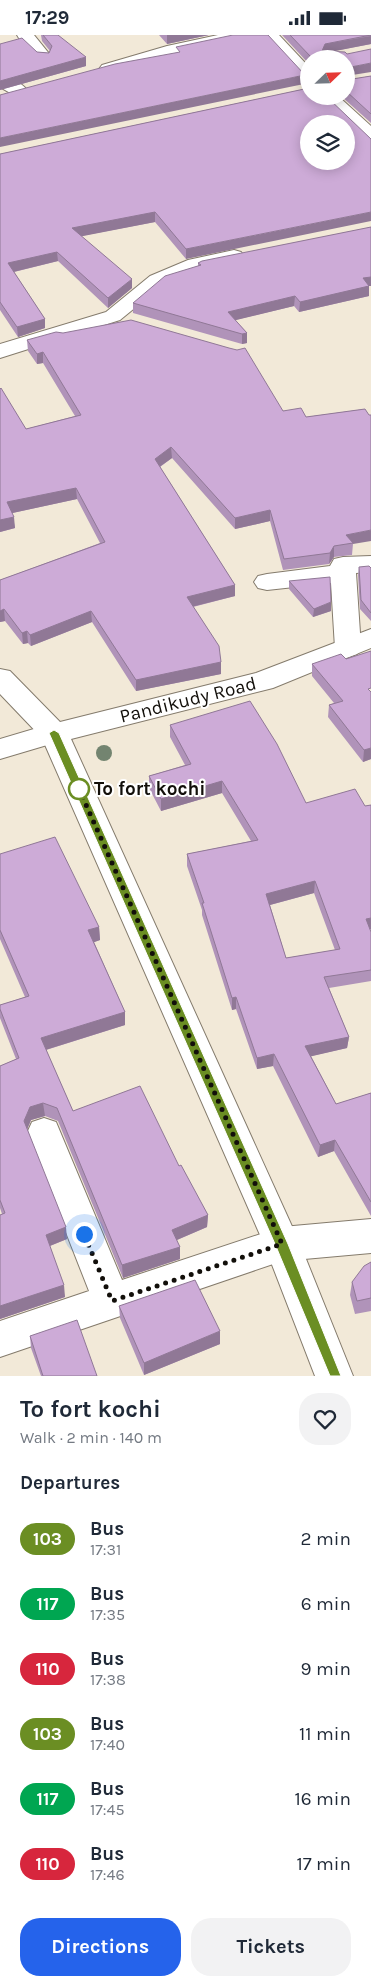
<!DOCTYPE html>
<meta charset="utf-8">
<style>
:root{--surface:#fff;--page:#f2f2f3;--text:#1f2937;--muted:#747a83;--accent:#2563eb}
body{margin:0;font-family:Karla,sans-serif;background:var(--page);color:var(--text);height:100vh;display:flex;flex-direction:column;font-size:19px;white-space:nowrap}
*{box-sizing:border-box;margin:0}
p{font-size:16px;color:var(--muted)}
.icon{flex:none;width:28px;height:28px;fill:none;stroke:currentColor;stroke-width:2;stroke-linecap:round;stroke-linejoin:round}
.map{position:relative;height:1341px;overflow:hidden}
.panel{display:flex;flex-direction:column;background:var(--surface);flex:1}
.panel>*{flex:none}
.badge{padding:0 10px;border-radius:16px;font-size:18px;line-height:32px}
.needle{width:32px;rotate:67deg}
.fabs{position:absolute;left:300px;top:15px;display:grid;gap:10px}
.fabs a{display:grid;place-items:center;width:55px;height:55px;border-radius:50%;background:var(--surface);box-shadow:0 2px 12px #0003;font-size:25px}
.you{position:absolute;width:25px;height:25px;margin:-12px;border:4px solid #fff;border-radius:50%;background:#1a73e8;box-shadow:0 0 0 8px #1a73e833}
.map>.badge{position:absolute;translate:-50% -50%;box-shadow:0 0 0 2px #fff}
h2{padding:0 20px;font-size:19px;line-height:45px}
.round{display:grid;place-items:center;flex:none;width:52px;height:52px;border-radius:20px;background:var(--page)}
.overview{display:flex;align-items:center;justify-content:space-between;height:85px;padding:0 20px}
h1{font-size:24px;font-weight:700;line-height:38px}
.cta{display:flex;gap:10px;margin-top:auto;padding:10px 20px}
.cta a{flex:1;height:58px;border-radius:20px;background:var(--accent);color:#fff;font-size:20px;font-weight:700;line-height:58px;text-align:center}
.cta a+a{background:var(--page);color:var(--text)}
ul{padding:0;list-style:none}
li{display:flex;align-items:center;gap:15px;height:65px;padding:0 20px}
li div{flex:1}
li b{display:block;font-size:19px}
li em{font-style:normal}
li .badge{min-width:55px;font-weight:700;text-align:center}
.status{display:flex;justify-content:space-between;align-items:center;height:35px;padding:0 25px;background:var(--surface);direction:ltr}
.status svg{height:14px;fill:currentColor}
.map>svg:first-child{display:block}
</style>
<div class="status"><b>17:29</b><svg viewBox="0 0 49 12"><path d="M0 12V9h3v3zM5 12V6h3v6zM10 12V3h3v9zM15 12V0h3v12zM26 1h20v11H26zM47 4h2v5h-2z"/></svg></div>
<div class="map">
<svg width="371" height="1341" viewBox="0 0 371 1341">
<rect width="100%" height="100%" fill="#f2e9d8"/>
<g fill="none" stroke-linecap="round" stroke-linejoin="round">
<defs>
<path id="street" d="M17,0h17l17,21 -2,4c-15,3 -25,-14 -32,-25z
M218,0h30l-2,4 -69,15 -69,20 -6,-1 -3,-4 3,-4 65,-19z
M262,0h17l30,32v16l-6,-1z
M0,39c10,2 23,10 29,18l-3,4c-11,2 -17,-4 -26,-9z
M318,61h20l33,30v15l-6,-1z
M234,215l7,2 3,4 -3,4 -40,9 -37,15 -44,36 -120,38v-14l106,-32 44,-36 38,-16z
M371,521v16l-15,1 5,75 -4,6 -9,3 -9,-3 -4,-6 -4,-65 -64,7 -9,-2 -4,-6 4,-6 9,-2 63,-8 4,-7 9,-2z
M54,688l10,3 4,7 -4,7 -64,19v-20z
M44,1083l12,4 66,158 160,-53 89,-8v34l-89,8 -282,96v-36l89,-30 -62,-158 5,-11z"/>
<path id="secondary" d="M371,594v19l-98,40 -202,51 229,505 53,132h-38l-51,-132 -222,-506 -42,-44v-25l10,2 50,51 196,-49z"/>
</defs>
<use href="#street" stroke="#847b6c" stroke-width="2"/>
<use href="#secondary" stroke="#847b6c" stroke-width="2"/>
<use href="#street" fill="#fff" fill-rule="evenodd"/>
<use href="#secondary" fill="#fff" fill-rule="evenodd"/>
</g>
<circle fill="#738470" cx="104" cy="718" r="8"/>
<path fill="#b093b9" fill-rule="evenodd" d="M41,0h17l28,31 -86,24v-46l37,8 12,1 1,-2 -8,-10z
M159,0h50l-42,9z
M282,0h89v9l-37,7 12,8h-37v5z
M371,41v47l-30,-27h5v-16z
M309,53l-123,171 -31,-37 -74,14 51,52 -24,20 -50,-47 -44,11 31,47v9l-27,9 -18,-27v-156z
M371,192v59h-2v10l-70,16 -5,-6 -59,14 12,13v10l-5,1 -109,-31v-10l65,-37v-3z
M27,305l279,77 59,-8 -13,146 -18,2 -5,7 -46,6 -13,-49 -35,8 -63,-71 -12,9 75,118v11l-42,11 28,55v12l-85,17 -44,-69 -61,24 -3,-3 -5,1 -18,-23 -5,1v-42l100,-37 -23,-44 -65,14 3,15 -15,4v-143l26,40 49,-13 -32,-53 -6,1 -9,-13z
M359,532l12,1v53l-11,-12 -2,-34z
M289,546l42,30 -18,6 -24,-28z
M346,624l25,100 -8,3 -35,-45 1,-12 5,-2 -22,-27v-12z
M170,690l136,78 59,3 6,-1v124l-1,1 1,2v49l-42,7 20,49 -2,11 -36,8 25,48 35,-11v123l-37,-65 -16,6 -45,-91 -16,3 -21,-60 -4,1 -30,-95v-5l-15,-44v-12l64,-13 -29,-48 -61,18 -12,-23v-12l36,-11 -15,-28zM314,858l21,57 -49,8 -16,-53z
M0,819l99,73 1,13 -6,2 31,70v13l-79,25 27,61 106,55 29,49 -1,12 -30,13 3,19 -57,19 -65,-157 -13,-5 -14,4 -4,10 40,109 -17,7 15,51 -65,22v-104l2,-1 -2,-6v-142l16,-7 -16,-41v-13l25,-8 -25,-58z
M371,1227v49l-16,3 -5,-19 2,-13z
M119,1271l101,38 -76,31 -24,-57z
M30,1301l67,40h-56l-10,-28z"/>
<path fill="#907896" d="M167,0h42l-42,9z
M371,1v8l-46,9 -3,-2 3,-7z
M86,22v9l-86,24v-9z
M371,28v9l-25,4v-8z
M305,40l-1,9 -304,63v-9z
M155,177v10l-82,16 -1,-10z
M371,177v9l-185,38v-10z
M57,217l1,9 -49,12 -1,-10z
M371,242v9h-2v10l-70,16 1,-10 63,-24z
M132,244v9l-24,20v-10z
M295,261l-1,10 -66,16v-10z
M45,284v9l-27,9 -1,-10z
M247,298v10l-5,1v-10z
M43,317v11l-6,1v-10z
M171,412l1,11 -17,12v-11z
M76,453l1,11 -69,15 -1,-12z
M270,475v11l-35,8v-11z
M14,482l1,11 -15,4v-12z
M371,495v11l-18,3 -7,-9z
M334,511v11l-5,7 1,-11z
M235,550v11l-48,12v-11z
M331,567v9l-18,6 1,-8z
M4,574l1,12 -5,1v-11z
M91,576l1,11 -61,24 -1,-11z
M27,596l1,12 -5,1 -1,-11z
M221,627v12l-85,17v-11z
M371,713v11l-8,3 1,-12z
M222,746v12l-61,18v-12z
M315,846l-1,12 -48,13v-12z
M371,883v11l-6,2 1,-12z
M99,892l1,13 -11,4 -1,-14z
M236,962v12l-4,1v-12z
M125,977v13l-83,26 -1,-13z
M349,1002l-2,11 -43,10 1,-12z
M274,1019l-1,12 -16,3v-11z
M43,1068l2,13 -14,4 -6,14 -1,-13 6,-14z
M335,1105l-1,11 -16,6 2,-12z
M208,1180l-1,12 -35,15v-12z
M66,1192l1,12 -20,8 -1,-12z
M180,1212v12l-57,19 -1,-13z
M64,1250l1,12 -65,22v-13z
M220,1296v13l-76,31v-12z"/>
<path fill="#cdabd7" stroke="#907896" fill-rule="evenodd" d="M43,0h15l28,22 -86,24v-37l22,-6 15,14 12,1 3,-7z
M233,0h35l37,40 -305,63v-43l115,-31 65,-12 -4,-5z
M290,0h81l-46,9 -3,7 23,1 2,2 24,-5v14l-25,5v-9h-35v-2z
M371,41v38l-25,-23v-11z
M309,53v8h17l45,43v73l-185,37 -31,-37 -83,16 60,51 -24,19 -51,-46 -49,11 37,56 -28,8 -17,-25v-148zM309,89h37v37h-37z
M371,192v50l-8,1 6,8 -69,16 -5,-6 -67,16 19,21 -5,1 -109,-31 32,-27 36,-11 -3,-2 4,-2z
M131,285l98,28 8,2 8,-2 38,63 18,-3 5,9 59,-8 4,6h2v115l-25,5 7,8 -19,3 -4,7 -46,6 -14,-49 -35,8 -64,-71 -16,12 80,126 -48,12 32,49 2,16 -85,18 -45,-69 -61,24 -3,-4 -5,2 -18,-24 -4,2v-31l105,-38 -29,-54 -69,14 7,15 -14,3v-131l1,-1 25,41 55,-14 -38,-63 -6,2 -10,-14 29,-8 7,1z
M369,531l2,2v45l-10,-13 -2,-33z
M330,542l1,25 -17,7 -25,-28z
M371,616v37l-3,1 3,3v56l-7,2 -35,-45 14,-4 -31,-37 29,-10 5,5z
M250,666l27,43 29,59 49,-14 10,17 6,-1v113l-5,1 5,13v38l-47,7 25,60 -44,9 31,58 35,-11v109l-36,-62 -15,5 -46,-91 -17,4 -21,-61 -4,1 -30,-95h2l-17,-49 71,-14 -36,-59 -61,18 -12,-23 42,-12 -21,-39zM315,846l25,68 -54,9 -20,-64z
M55,802l44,90 -11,3 37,82 -84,26 32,73 67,-25 39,80 2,-1 27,50 -36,15 8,17 -58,18 -65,-157 -14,-5 -13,4 -6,14 42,106 -20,8 18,50 -64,21v-91l5,-2 -5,-13v-134l19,-8 -19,-49v-4l29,-9 -29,-66v-76z
M371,1227v36l-14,3 -5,-19 12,-16z
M195,1245l25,51 -76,32 -25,-57z
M77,1285l20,56h-54l-13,-40z"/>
<path fill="#6b8e23" stroke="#fff" d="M54,695l5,3 229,511 53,132h-11l-55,-132 -226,-511z"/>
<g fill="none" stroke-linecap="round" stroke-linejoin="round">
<path stroke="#120f0a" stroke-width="5" stroke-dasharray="0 9" d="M79,754l203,455 -170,57 -28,-67"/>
</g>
<circle fill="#fff" stroke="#6b8e23" stroke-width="2.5" cx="79" cy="754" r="10"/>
<g text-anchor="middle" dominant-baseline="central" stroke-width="4" stroke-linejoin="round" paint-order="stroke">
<g font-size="19" fill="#120f0a" stroke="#fff">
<text transform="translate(188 665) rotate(-14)">Pandikudy Road</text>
</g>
<g font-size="19" font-weight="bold" fill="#120f0a" stroke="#fff" text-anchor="start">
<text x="94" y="754">To fort kochi</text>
</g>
</g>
</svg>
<div class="fabs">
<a><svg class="needle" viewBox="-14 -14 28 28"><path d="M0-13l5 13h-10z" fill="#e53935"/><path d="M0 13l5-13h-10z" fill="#747a83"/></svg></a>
<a><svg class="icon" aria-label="layers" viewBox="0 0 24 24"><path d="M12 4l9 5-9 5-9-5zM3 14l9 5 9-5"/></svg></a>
</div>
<div class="you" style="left:84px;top:1199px"></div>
</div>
<section class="panel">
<div class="overview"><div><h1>To fort kochi</h1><p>Walk · 2 min · 140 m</p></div><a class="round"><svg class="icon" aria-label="heart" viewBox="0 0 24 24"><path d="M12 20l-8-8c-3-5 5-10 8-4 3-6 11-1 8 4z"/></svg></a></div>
<h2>Departures</h2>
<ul>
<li><span class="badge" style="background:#6b8e23;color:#fff">103</span><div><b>Bus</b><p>17:31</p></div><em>2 min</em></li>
<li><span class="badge" style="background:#00a651;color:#fff">117</span><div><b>Bus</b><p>17:35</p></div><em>6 min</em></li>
<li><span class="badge" style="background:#d7263d;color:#fff">110</span><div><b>Bus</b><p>17:38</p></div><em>9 min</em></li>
<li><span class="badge" style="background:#6b8e23;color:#fff">103</span><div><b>Bus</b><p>17:40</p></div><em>11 min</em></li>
<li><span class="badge" style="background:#00a651;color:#fff">117</span><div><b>Bus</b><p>17:45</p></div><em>16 min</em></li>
<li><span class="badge" style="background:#d7263d;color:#fff">110</span><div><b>Bus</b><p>17:46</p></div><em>17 min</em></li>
</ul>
<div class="cta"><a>Directions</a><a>Tickets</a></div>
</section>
